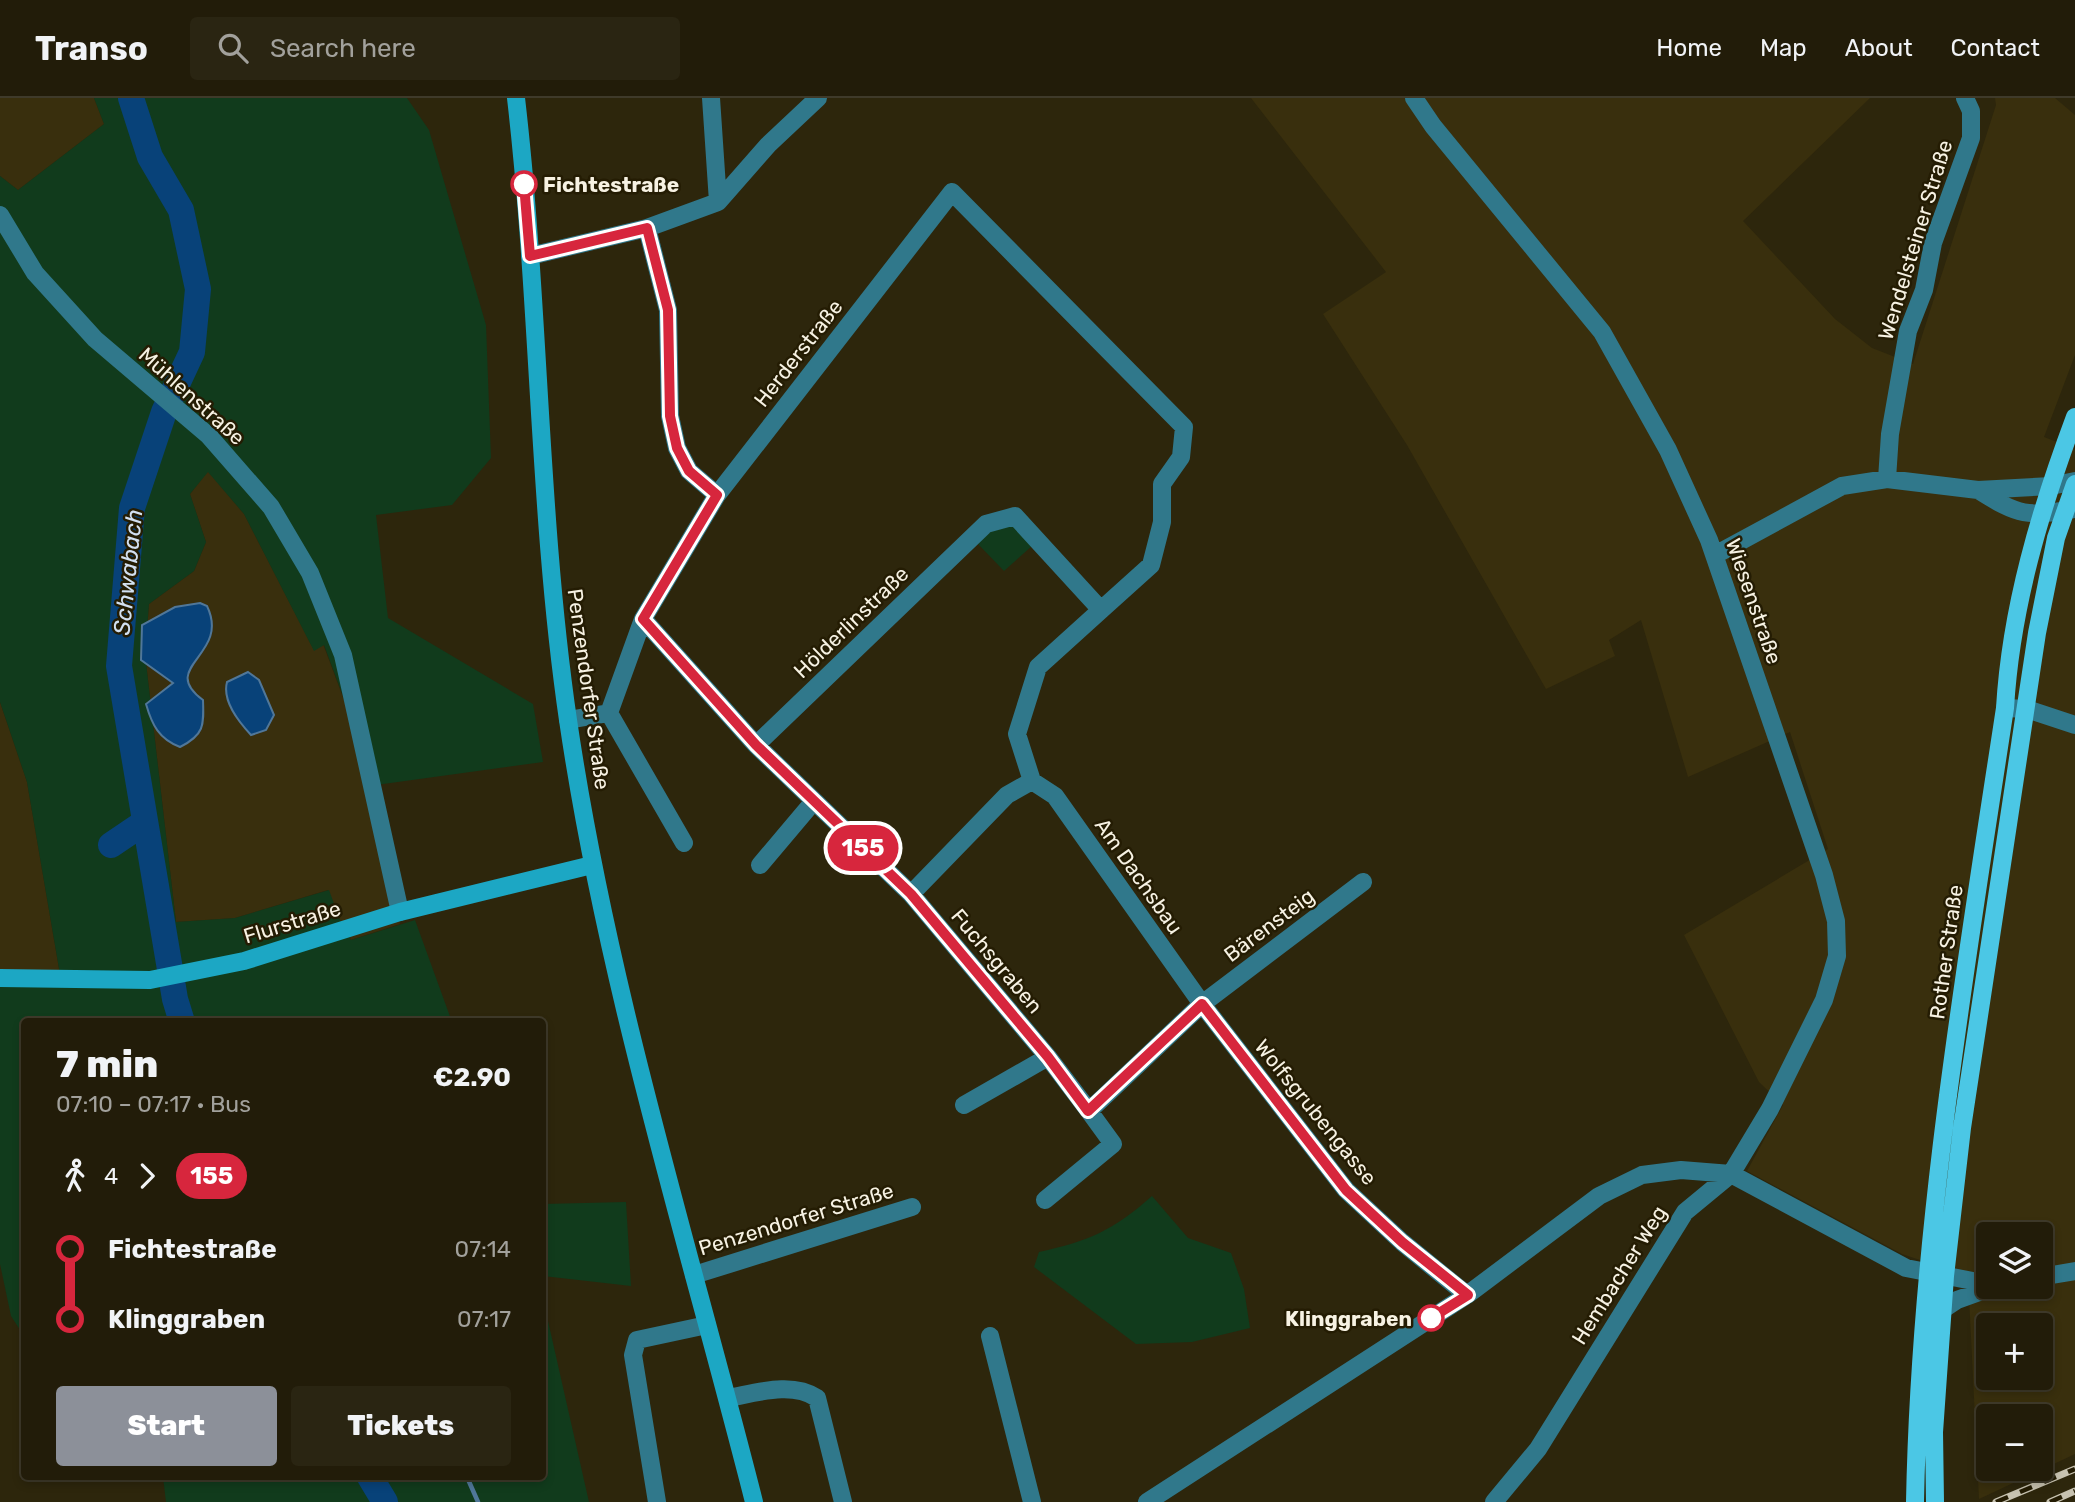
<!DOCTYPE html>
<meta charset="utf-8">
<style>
:root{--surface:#221c09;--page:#2a2512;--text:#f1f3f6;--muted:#a2a19c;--line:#3f3a2a;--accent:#8c9099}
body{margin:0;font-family:Rubik,sans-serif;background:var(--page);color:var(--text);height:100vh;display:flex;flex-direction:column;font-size:26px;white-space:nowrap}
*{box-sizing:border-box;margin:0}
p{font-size:23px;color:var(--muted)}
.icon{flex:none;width:38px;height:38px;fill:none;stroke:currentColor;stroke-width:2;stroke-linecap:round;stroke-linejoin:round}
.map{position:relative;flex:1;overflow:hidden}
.details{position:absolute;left:21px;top:920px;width:525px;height:462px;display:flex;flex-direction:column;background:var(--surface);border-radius:7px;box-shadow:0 4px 10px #0003,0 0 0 2px var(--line)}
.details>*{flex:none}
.badge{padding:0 14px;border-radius:23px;font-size:24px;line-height:46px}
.controls{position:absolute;left:1976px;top:1124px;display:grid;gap:14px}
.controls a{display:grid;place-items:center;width:77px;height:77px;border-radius:7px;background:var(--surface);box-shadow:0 4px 10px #0003,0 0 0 2px var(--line);font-size:35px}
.map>.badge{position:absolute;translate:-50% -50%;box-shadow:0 0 0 4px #fff}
.legs{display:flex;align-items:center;gap:10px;height:77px;padding:0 35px;font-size:23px}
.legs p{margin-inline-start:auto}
.summary{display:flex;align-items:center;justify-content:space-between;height:119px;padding:0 35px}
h1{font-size:38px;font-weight:800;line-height:52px}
.button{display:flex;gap:14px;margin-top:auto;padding:14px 35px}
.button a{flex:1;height:80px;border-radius:7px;background:var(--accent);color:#fff;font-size:28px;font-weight:800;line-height:80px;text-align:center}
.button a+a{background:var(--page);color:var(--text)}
ul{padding:0 35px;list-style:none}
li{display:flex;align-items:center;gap:24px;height:70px;font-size:26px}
li i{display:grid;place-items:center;width:10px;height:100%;margin:0 9px;background:currentColor}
li i::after{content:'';width:18px;height:18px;margin:-9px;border:5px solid;border-radius:50%;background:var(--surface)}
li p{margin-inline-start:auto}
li:first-child i{background:linear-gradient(#0000 50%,currentColor 0)}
li:last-child i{background:linear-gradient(currentColor 50%,#0000 0)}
header{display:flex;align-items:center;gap:42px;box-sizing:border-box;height:98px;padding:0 35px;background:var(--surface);border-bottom:2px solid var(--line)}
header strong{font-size:33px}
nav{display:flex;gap:38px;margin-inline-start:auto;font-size:24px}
.search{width:490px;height:63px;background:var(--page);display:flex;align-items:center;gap:18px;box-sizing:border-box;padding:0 24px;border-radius:7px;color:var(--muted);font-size:26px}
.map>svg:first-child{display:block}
</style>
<header>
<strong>Transo</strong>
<div class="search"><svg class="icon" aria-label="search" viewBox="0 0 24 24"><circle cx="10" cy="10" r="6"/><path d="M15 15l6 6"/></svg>Search here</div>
<nav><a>Home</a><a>Map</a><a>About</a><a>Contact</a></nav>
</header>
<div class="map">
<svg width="2075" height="1404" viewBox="0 0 2075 1404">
<rect width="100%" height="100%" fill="#2d260c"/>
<path fill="#392f0d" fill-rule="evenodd" d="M0,0h94l10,26 -86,66 -18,-14z
M1251,0h619l-127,123 92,98 37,29 41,16 83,-259 -1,-7h60l20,17v240l-31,82 31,12v1005l-96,45 -11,-223 -66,-22 -155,-83 36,-66 -24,-23 -75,-147 144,-86 -38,-117 -102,45 -47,-157 -32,20 6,16 -69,33 -139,-244 -84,-131 63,-42zM1988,1136h52v52h-52zM1988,1227h52v52h-52zM1988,1318h52v52h-52z
M208,373l36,43 70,136 9,-6 53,141 24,139 -49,16 -11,-20 -12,-30 -93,28 -59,4 -31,-268 4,-50 45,-33 12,-29 -16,-48z
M0,604l27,80 35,204h-62z"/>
<path fill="#113b1c" d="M94,0h313l22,32 57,195 5,133 -39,47 -76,10 12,103 145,86 10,58 -167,23 -52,-140 -10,6 -70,-137 -36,-42 -18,22 16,48 -12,29 -45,33 -4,50 31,268 59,-4 94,-28 11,30 11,20 64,-20 37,102h-428v314l-13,-20 -11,-52v-278h62l-35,-204 -27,-80v-526l18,14 86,-66z
M1014,427l19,20 -29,26 -26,-27 12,-12z
M1152,1098l36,42 43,15 13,36 6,39 -58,14 -56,2 -102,-77 5,-15c50,-11 75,-22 113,-56z
M626,1104l5,84 -88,-10v-72z
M543,1201l46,203h-423l-3,-25h379z"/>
<path fill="#084279" stroke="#507799" stroke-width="2" d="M200,505l7,3c24,50 -50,60 -4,94 1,26 1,35 -23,47 -21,-8 -28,-22 -34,-43l27,-21 -32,-23 1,-35 33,-18z
M248,574l11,8 15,35 -8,15 -15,5c-13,-14 -29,-34 -24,-53z"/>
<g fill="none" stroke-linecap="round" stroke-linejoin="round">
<path stroke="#507799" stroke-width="4.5" d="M467,1379l11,25"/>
<path stroke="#084279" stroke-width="26" d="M131,0l19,59 31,53 17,79 -6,63 -28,60 -32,96 -13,158 56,333 7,23
M111,747l34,-23
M370,1379l15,25"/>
<path stroke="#30788b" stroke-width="18" d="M1414,0l19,28 169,206 66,118 41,90 115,335 12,46 1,35 -13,44 -54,109 -39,65 -46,38 -147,237 -44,53
M718,104l50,-57 50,-47
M0,117l35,58 60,66 114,97 62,71 39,66 33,82 57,257
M647,130l21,82 2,106 7,32 12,23 28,24
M530,158l117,-28 71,-26 -7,-104
M1887,381l3,-45 18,-103 16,-41 9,-47 38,-105v-27l-6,-13
M1978,392c41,26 49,27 97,19
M1715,457l127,-69 45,-7 91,11 73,-4 24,-5
M643,521l113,126 230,-221 29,-8 86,94 -63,57 -21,67 15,47
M2005,610l22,1 48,16
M609,615l75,130
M568,622l41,-7 34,-94 74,-124 235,-303 232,235 -3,30 -19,27v38l-11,43 -50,45
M756,647l155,149
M1032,683l-25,14 -96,99 137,163 41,54 113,-107 161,-122
M1032,683l23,15 147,208 144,186 56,52 65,53
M760,767l54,-64
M964,1007l84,-48
M1045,1102l68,-56 -24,-33
M694,1177l218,-68
M2040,1179l35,-6
M1942,1212l15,-10 36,-13
M990,1238l42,166
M728,1300c28,-5 64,-17 89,0l26,104
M657,1404l-24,-147 4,-15 70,-15
M1147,1404l320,-207 132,-99 43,-21 39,-5 50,4 175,94 82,16"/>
<path stroke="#1ca7c4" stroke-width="18" d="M516,0c24,207 22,416 52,622 39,266 120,522 186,782
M0,880l150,2 94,-19 156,-49 192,-47"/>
<path stroke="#4bc7e5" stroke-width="18" d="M1915,1404c5,-266 50,-531 90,-794 6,-101 35,-197 70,-291
M1935,1404l-1,-70 11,-156 17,-148 75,-495 19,-95 19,-54"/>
<defs>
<path id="rail" d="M1996,1404l79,-33
M2050,1404l25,-11"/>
</defs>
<use href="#rail" stroke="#c7c2b0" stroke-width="7"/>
<use href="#rail" stroke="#241c03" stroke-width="4.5" stroke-dasharray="13" stroke-linecap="butt"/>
</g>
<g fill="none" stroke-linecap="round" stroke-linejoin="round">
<defs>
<path id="line-1" d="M524,86l6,72 117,-28 21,82 2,106 7,32 12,23 28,24 -74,124 113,126 155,149 137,163 40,54 114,-107 144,186 56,52 66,53 -37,23"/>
</defs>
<use href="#line-1" stroke="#fff" stroke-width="16"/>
<use href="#line-1" stroke="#d7263d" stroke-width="10"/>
</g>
<g fill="#fff" stroke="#d7263d" stroke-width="3.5">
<circle cx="524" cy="86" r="12"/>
<circle cx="1431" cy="1220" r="12"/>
</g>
<g text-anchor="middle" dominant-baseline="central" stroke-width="5" stroke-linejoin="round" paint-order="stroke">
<g font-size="21" font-weight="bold" fill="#f7f2e3" stroke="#241c03" text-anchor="start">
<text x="543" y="86">Fichtestraße</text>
<text x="1412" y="1220" text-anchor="end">Klinggraben</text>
</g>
<g font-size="21" fill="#f7f2e3" stroke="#241c03">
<text transform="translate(1915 142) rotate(-73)">Wendelsteiner Straße</text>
<text transform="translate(798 255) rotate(-52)">Herderstraße</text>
<text transform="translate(192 298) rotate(42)">Mühlenstraße</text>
<text transform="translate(1754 503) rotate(71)">Wiesenstraße</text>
<text transform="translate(851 524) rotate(-44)">Hölderlinstraße</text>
<text transform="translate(589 591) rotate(82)">Penzendorfer Straße</text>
<text transform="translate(1139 778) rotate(55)">Am Dachsbau</text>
<text transform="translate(292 824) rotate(-17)">Flurstraße</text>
<text transform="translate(1269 827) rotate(-37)">Bärensteig</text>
<text transform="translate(1946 854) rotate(-82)">Rother Straße</text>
<text transform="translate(997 863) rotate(50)">Fuchsgraben</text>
<text transform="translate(1316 1014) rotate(51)">Wolfsgrubengasse</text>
<text transform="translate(796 1121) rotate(-17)">Penzendorfer Straße</text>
<text transform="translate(1619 1177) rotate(-58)">Hembacher Weg</text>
</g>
<g font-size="23" font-style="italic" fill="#d2e0f1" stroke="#241c03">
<text transform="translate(128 474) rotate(-84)">Schwabach</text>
</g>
</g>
</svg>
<div class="controls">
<a><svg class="icon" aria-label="layers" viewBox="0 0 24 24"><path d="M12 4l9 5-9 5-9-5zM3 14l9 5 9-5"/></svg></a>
<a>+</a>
<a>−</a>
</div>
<b class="badge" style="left:863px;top:750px;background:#d7263d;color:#fff">155</b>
<section class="details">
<div class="summary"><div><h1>7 min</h1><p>07:10 – 07:17 · Bus</p></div><b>€2.90</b></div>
<div class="legs"><svg class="icon" aria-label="walk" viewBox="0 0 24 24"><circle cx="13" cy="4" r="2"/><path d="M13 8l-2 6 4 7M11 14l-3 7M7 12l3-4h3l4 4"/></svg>4<svg class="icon" aria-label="forward" viewBox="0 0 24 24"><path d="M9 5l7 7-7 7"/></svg><b class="badge" style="background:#d7263d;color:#fff">155</b></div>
<ul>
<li><i style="color:#d7263d"></i><b>Fichtestraße</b><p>07:14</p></li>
<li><i style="color:#d7263d"></i><b>Klinggraben</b><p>07:17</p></li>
</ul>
<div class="button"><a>Start</a><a>Tickets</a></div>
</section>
</div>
